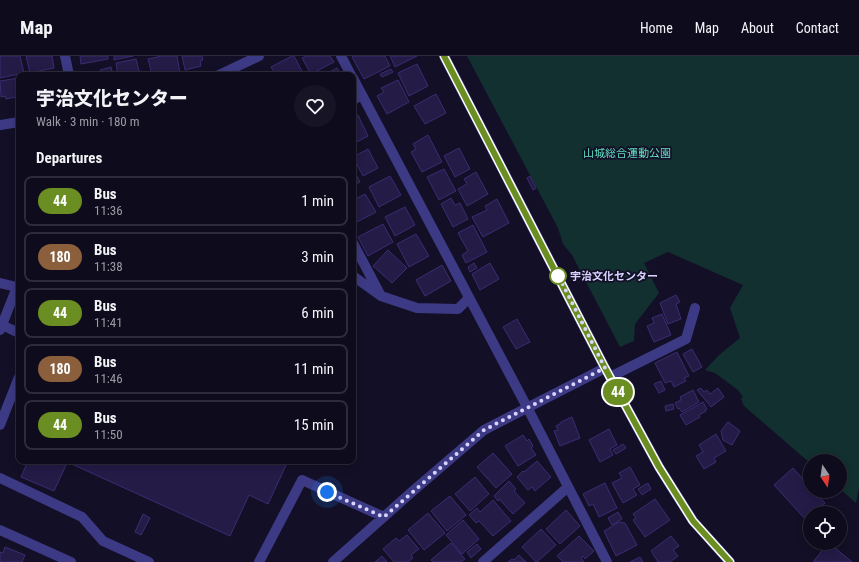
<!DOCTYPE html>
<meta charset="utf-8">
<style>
:root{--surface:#0e0b1c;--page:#171425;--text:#f1f3f6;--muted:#9b9ba3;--line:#2e2b3b}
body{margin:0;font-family:"Roboto Condensed","Noto Sans JP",sans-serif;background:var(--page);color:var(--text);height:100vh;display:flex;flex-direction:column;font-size:15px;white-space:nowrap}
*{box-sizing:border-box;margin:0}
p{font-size:13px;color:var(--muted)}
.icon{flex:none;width:22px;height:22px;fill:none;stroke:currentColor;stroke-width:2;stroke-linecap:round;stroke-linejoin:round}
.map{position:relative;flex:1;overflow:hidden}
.side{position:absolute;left:16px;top:16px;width:340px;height:392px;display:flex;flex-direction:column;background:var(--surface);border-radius:8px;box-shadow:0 2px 10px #0003,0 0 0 1px var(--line)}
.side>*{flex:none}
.badge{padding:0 8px;border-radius:13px;font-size:14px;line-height:26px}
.needle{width:26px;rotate:167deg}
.tools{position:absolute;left:803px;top:398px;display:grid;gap:8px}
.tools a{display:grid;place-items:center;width:44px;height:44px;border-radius:50%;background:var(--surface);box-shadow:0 2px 10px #0003,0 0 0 1px var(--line);font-size:20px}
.you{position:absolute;width:20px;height:20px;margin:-10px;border:3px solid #fff;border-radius:50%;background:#1a73e8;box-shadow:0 0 0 6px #1a73e833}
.map>.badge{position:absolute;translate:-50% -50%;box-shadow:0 0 0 2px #fff}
h2{padding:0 20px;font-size:15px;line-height:36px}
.round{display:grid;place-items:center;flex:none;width:42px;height:42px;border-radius:21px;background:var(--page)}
.headline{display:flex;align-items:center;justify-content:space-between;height:68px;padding:0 20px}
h1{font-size:19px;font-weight:800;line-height:30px}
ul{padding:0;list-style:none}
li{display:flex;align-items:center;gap:12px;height:50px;margin:0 8px 6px;padding:0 12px;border:2px solid var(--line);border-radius:8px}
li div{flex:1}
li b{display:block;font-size:15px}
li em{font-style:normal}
li .badge{min-width:44px;font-weight:700;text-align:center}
header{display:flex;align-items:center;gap:24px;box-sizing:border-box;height:56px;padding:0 20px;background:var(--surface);border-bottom:1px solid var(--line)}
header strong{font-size:19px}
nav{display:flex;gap:22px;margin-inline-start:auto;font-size:14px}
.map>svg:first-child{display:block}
</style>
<header>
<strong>Map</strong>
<nav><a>Home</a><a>Map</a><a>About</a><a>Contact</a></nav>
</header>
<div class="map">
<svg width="859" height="506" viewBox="0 0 859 506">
<rect width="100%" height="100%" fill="#130f26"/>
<path fill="#12302f" d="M467,0h392v432l-3,15 -16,-14v-28h-30v2l-66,-57 -3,-7 2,-2 -5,-7 -23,-17 -10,-3 14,-15 21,-17 -10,-30 13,-23 -75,-33 -24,11 15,30 -24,31 -1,17 -14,6 -48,-92 -9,-11 -5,-16z"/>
<path fill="#241b47" stroke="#3b2d73" d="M0,0h20l4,17 -24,5z
M26,0h26l2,12 -24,5z
M80,0h28v3l-27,5z
M114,0h19l-19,4z
M162,0h15l3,17 -8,2h-20l-4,-16z
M182,0h20l1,4 -3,1 1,5 -16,4z
M292,0h2l10,19h-28l-5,-8z
M306,0h24l4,6 -23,12 -9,-16z
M354,0h31l5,10 -26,13 -12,-22z
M390,0h27l-22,11z
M136,3l4,16h-22l-2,-12z
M417,8l11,22 -19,10 -11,-23z
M111,11l2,8h-12l-1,-5z
M337,12l4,7h-17z
M391,13l2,3 -11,5 -2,-3z
M19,22v23l-3,1 -1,-5 -9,2 -1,-3 -4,1 -1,-16z
M398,24l11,22 -22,12 -10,-18 7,-4 -3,-4z
M436,38l10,19 -21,11 -11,-18z
M358,59l10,21 -15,8v-26z
M428,79l14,27 -20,10 -11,-20 5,-3 -3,-5z
M459,92l11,21 -15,8 -11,-21z
M368,93l10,19 -15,8 -10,-19z
M353,113l7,13 -7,3z
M444,113l12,22 -17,9 -12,-23z
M476,116l12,22 -21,12 -9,-17 9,-5 -3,-5z
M390,120l11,19 -22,12 -10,-20z
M530,120l6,12 -3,2 -6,-12z
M365,138l11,18 -21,11 -2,-4v-19z
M451,142l4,7 5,-2 8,16 -15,8 -12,-23z
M497,143l12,24 -26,14 -11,-20 15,-7 -2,-4z
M405,151l10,18 -20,11 -10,-19z
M383,168l10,18 -25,14 -10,-19z
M473,169l14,27 -21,11 -4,-8 6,-4 -10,-18z
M416,178l13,22 -20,11 -12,-23z
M388,194l19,18 -15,15 -19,-17z
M474,207l3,5 -7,4 -2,-5z
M490,207l9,16 -19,11 -8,-16z
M442,209l9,16 -26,15 -9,-16z
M676,239l4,7 -4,2 5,15 -13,5 -8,-21z
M662,258l9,21 -17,7 -7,-16 7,-3 -2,-5z
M517,263l13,23 -14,7 -13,-22z
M692,293l10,18 -9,5 -10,-18z
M677,296l12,24 -5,2 2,3 -12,6 -3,-6 -6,2 -10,-20z
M661,325l4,9 -6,3 -5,-9z
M701,332l3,4 3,-2 3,4 8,-6 6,9 -13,10 -14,-17z
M693,334l6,12 -17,10 -3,-4 -1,1 -3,-6 6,-3 -1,-3z
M703,346l4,7 -2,1 1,1 -7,4 1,2 -14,8 -6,-10z
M673,348l1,5 -8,2 -1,-5z
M572,361l8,21 -20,8 -6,-15 4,-1 -2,-4 4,-2v-1l3,-2z
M728,366l12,9 -8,14 -9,-5 -2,-9z
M609,373l8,16 -7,4 3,6 -13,7 -11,-22z
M716,378l10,17 -12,7 2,4 -12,7 -8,-13 7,-4 -4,-7z
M523,379l4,6 2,-2 4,7 -2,2 5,7 -18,11 -13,-20z
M623,388l3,4 -10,6 -3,-4z
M493,397l19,21 -16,14 -19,-21z
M28,405h35l4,2 -13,28 -33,-14z
M65,405h223l-20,43 -19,-9 -19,41z
M537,405l14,16 -16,14 -3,-4 -4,3 -11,-13 6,-6 1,1z
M630,411l10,18 -7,4 4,6 -14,8 -11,-20 10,-5 -3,-5z
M793,412l17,19v4h4l11,12 -12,10h-3v3l-4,4 -32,-35z
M475,421l14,17 -19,17 -15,-17z
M509,425l7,8 -2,2 11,12 -12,11 -14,-15 -1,2 -4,-5z
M605,427l12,25 -18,9 -6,-13 -4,2 -6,-12z
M648,427l3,6 -9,6 -4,-6z
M450,440l16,19 -19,16 -16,-20z
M655,443l15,21 -25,17 -12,-17 3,-2 -3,-4z
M493,444l18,21 -18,15 -14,-15 -3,2 -7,-8 8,-7 3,4z
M566,454l14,16 -20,18 -14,-15z
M618,456l4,7 -10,6 -4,-7z
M428,457l17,20 -21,17 -16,-20z
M143,458l7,4 -9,17 -6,-3z
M463,464l16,19 -17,15 -16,-19z
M619,466l6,1 12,22 -21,11 -12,-25z
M541,473l15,16 -19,17h-1l-14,-15z
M407,479l12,14 -8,6 2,3 -5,4h-14l-11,-13 13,-11 3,3z
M579,480l15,15 -9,8 -2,-3 -2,2 3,4h-21l-6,-6z
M671,480l8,10 -6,4 5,6 -8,6h-12l-7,-11z
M451,487l14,16 -4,3h-28l-2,-2z
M828,487h1l23,19h-37l-1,-1z
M477,488l4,5 -10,9 -4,-6z
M5,491l20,8 -3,7h-22v-10l3,1z
M519,499l7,7h-18l4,-3 2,1z
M382,500l5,6h-12z
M640,501l3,5h-13z"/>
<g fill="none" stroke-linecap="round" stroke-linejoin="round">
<path stroke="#3d3a85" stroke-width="10" d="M65,0l4,19
M341,0l10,19
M444,0l161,312 54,99 34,54 37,41
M219,19l40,-19
M353,22l174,329 80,155
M353,44l9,-5
M0,69l19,-3
M353,187l27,51
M353,220l28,20 36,12 41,1 11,-11
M0,227l17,4 -17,43
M2,269l17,8
M610,321l76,-38 9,-31
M0,369l19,-48
M0,422l82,39 21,24 46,21
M0,474l71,32
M259,506l43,-82 82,37
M333,506l81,-72 70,-60 121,-62
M483,506l85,-75"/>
</g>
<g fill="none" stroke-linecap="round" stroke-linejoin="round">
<defs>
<path id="line" d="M444,0l161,312 54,99 34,54 37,41"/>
</defs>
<use href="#line" stroke="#fff" stroke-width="9"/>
<use href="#line" stroke="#6b8e23" stroke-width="6"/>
<path stroke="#d9d4ff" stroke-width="4" stroke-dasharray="0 7.2" d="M327,436l57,25 100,-87 121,-62 -47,-93v1"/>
</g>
<circle fill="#fff" stroke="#6b8e23" stroke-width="2" cx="558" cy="220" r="8"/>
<g text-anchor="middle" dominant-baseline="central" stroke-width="3.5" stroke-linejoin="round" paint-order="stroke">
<g font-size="11" fill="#5fe0c0" stroke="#130f26">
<text x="627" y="97">山城総合運動公園</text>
</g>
<g font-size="11" font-weight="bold" fill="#d9d4ff" stroke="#130f26" text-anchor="start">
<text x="570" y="220">宇治文化センター</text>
</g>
</g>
</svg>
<div class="tools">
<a><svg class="needle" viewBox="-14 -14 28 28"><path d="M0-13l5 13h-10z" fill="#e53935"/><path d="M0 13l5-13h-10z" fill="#9b9ba3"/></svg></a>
<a><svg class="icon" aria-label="locate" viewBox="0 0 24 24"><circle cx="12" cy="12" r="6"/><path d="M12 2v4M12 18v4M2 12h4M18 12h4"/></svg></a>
</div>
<div class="you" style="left:327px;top:436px"></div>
<b class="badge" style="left:618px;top:336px;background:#6b8e23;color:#fff">44</b>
<section class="side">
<div class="headline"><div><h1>宇治文化センター</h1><p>Walk · 3 min · 180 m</p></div><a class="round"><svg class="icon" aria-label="heart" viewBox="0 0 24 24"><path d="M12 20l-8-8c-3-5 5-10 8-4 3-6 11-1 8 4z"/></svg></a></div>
<h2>Departures</h2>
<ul>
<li><span class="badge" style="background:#6b8e23;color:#fff">44</span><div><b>Bus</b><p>11:36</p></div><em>1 min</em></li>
<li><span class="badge" style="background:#8b5e3c;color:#fff">180</span><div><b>Bus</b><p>11:38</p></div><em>3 min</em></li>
<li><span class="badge" style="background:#6b8e23;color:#fff">44</span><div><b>Bus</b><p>11:41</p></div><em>6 min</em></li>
<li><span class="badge" style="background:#8b5e3c;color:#fff">180</span><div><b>Bus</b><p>11:46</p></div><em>11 min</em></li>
<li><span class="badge" style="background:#6b8e23;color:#fff">44</span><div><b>Bus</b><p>11:50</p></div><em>15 min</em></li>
</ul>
</section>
</div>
